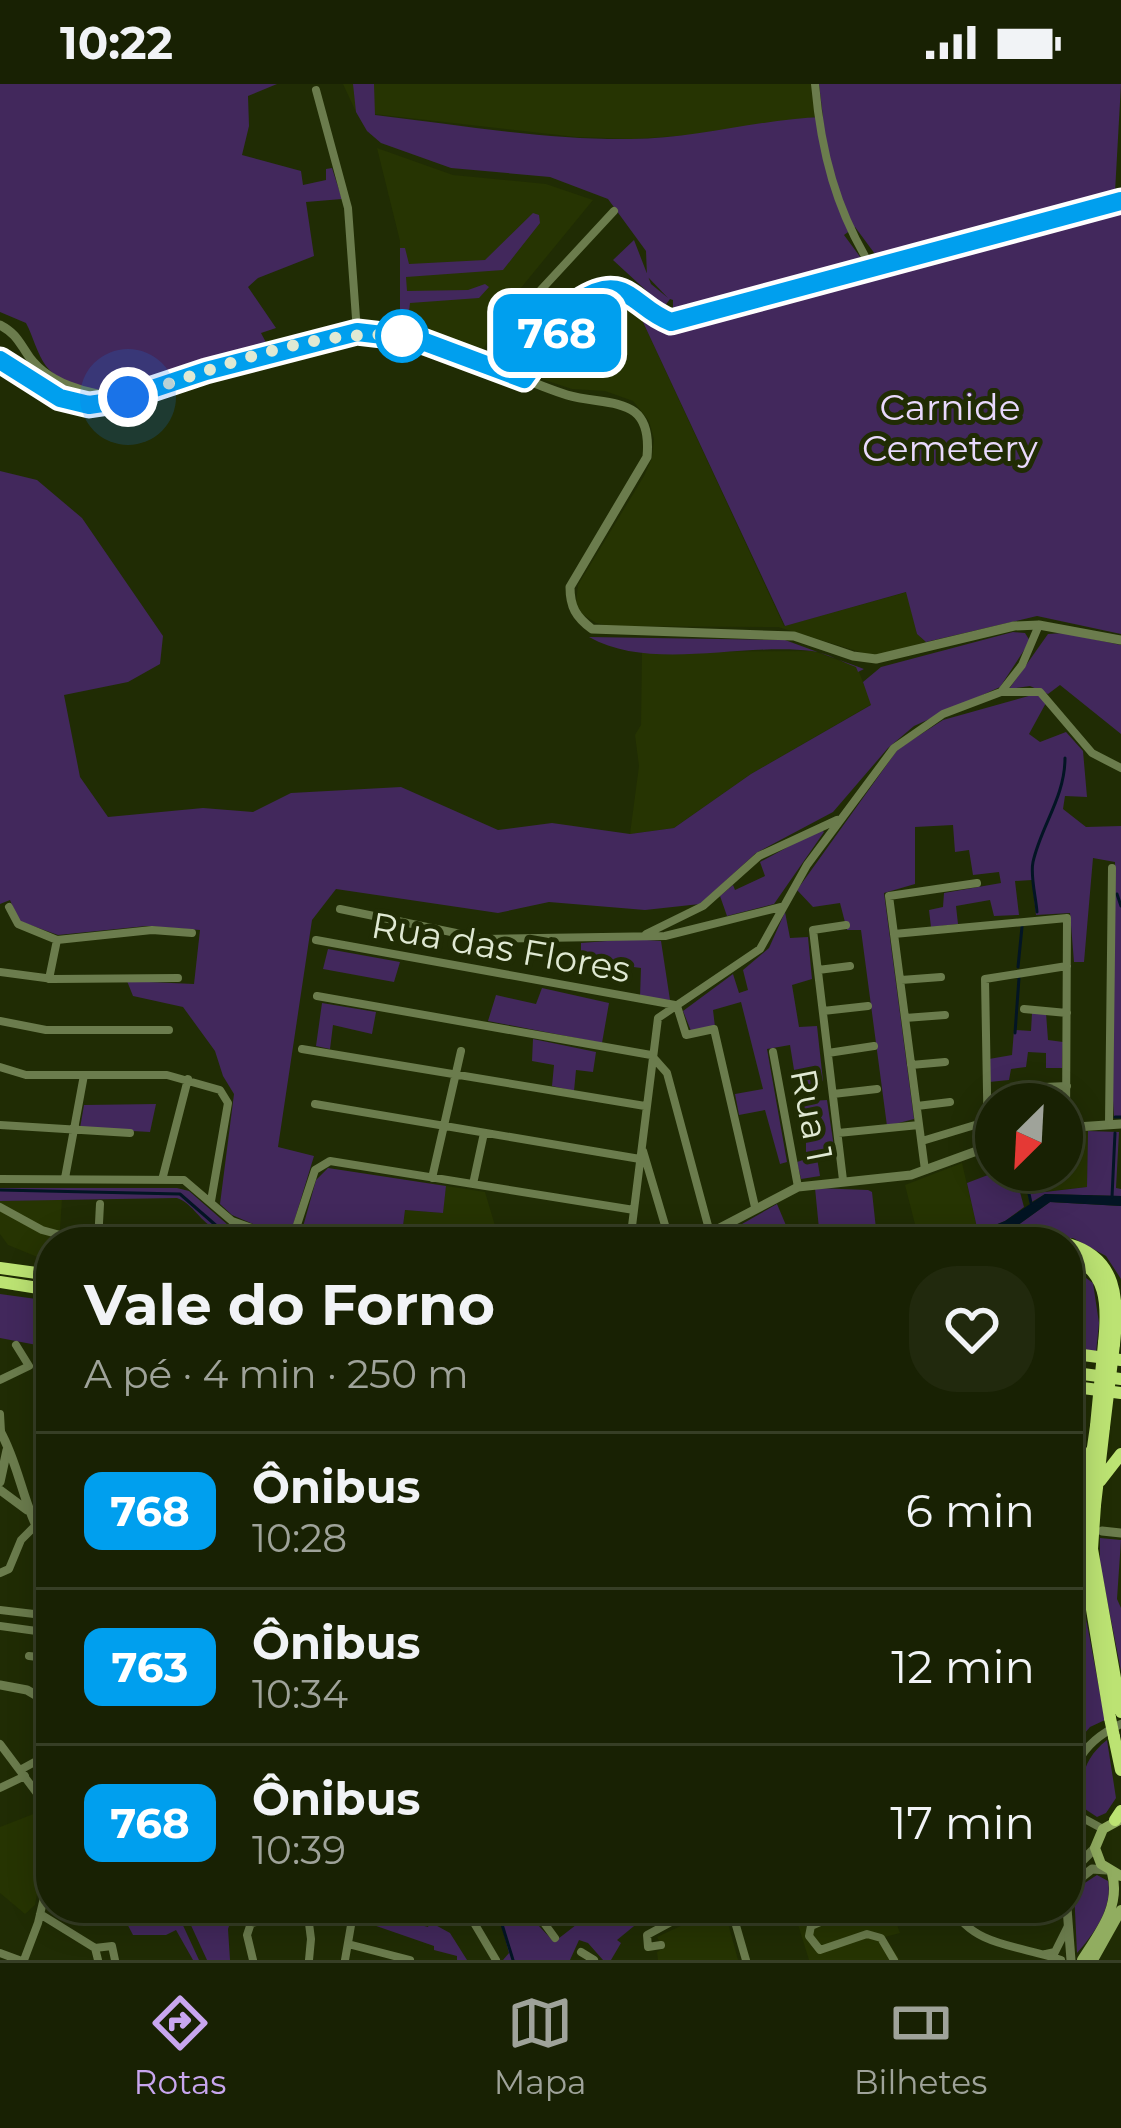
<!DOCTYPE html>
<html lang="pt">
<meta charset="utf-8">
<style>
:root{--surface:#182103;--page:#21290d;--text:#f1f3f6;--muted:#9fa39a;--line:#363e25;--accent:#c8a6ef}
body{margin:0;font-family:Montserrat,sans-serif;background:var(--page);color:var(--text);height:100vh;display:flex;flex-direction:column;font-size:45px;white-space:nowrap}
*{box-sizing:border-box;margin:0}
p{font-size:39px;color:var(--muted)}
.icon{flex:none;width:66px;height:66px;fill:none;stroke:currentColor;stroke-width:2;stroke-linecap:round;stroke-linejoin:round}
.map{position:relative;flex:1;overflow:hidden}
.drawer{position:absolute;left:36px;top:1143px;width:1047px;height:696px;display:flex;flex-direction:column;background:var(--surface);border-radius:48px;box-shadow:0 6px 30px #0003,0 0 0 3px var(--line)}
.drawer>*{flex:none}
.badge{padding:0 24px;border-radius:18px;font-size:42px;line-height:78px}
.needle{width:78px;rotate:204deg}
.fabs{position:absolute;left:975px;top:999px;display:grid;gap:24px}
.fabs a{display:grid;place-items:center;width:108px;height:108px;border-radius:50%;background:var(--surface);box-shadow:0 6px 30px #0003,0 0 0 3px var(--line);font-size:60px}
.you{position:absolute;width:60px;height:60px;margin:-30px;border:9px solid #fff;border-radius:50%;background:#1a73e8;box-shadow:0 0 0 18px #1a73e833}
.map>.badge{position:absolute;translate:-50% -50%;box-shadow:0 0 0 6px #fff}
.round{display:grid;place-items:center;flex:none;width:126px;height:126px;border-radius:48px;background:var(--page)}
.headline{display:flex;align-items:center;justify-content:space-between;height:204px;padding:0 48px}
h1{font-size:57px;font-weight:700;line-height:90px}
ul{padding:0;list-style:none}
li{display:flex;align-items:center;gap:36px;height:156px;padding:0 48px;border-top:3px solid var(--line)}
li div{flex:1}
li b{display:block;font-size:45px}
li em{font-style:normal}
li .badge{min-width:132px;font-weight:700;text-align:center}
.status{display:flex;justify-content:space-between;align-items:center;height:84px;padding:0 60px;background:var(--surface);direction:ltr}
.status svg{height:33px;fill:currentColor}
.dock{display:flex;justify-content:space-around;align-items:center;height:168px;border-top:3px solid var(--line);background:var(--surface);font-size:33px;color:var(--muted)}
.dock a{display:grid;justify-items:center;gap:6px}
.dock .active{color:var(--accent)}
.map>svg:first-child{display:block}
</style>
<div class="status"><b>10:22</b><svg viewBox="0 0 49 12"><path d="M0 12V9h3v3zM5 12V6h3v6zM10 12V3h3v9zM15 12V0h3v12zM26 1h20v11H26zM47 4h2v5h-2z"/></svg></div>
<div class="map">
<svg width="1121" height="1876" viewBox="0 0 1121 1876">
<rect width="100%" height="100%" fill="#202c04"/>
<path fill="#263402" d="M343,0h470l3,33 -110,17 -72,5 -58,-2 -220,-25z
M377,64l76,27 93,9 47,16 -82,100 -30,53 -81,-25v-87z
M617,211l18,10 149,321 123,-34 10,42 9,8 -53,14 -95,-29 -168,-1 -14,-3 -14,-9 -6,-11 2,-18 66,-109 8,-18 2,-19 -5,-18 -16,-20 -28,-10 -33,-2 -33,-11 -3,-5 43,-64 13,-10z
M814,567l43,16 15,37 -121,70 -77,54 -44,6 9,-68 -4,-31 6,-10 1,-73z
M1088,1047l-1,56 -55,6 -6,-23h36v-36z
M962,1079l16,69 -59,8 -14,-55z
M446,1102l39,6 11,37 50,13 -93,-3 -1,3h-51l4,-32 37,3z
M14,1114l48,1 -2,31 -15,30 -37,-15 -8,-11v-33z
M36,1729l11,25 -12,67 -10,9 -25,-21v-66z
M862,1824h29l9,25 -15,4 15,23h-91l-14,-45 40,10z
M715,1826l11,6 12,44h-80l-1,-8 6,-4 -6,-11z"/>
<path fill="#42285c" d="M0,0h277l-29,12 1,30 -7,29 59,16 2,14 23,-5v-11l6,-1 10,31 -36,3 8,54 -56,22 -10,9 28,41 -15,5 9,17c-58,15 -177,73 -224,16 -9,-12 -13,-30 -20,-43l-26,-11z
M353,0h21l1,31c85,10 171,25 256,24 65,0 128,-20 192,-22l-4,-33h302l-6,108 -240,62 -20,-27 -11,8 17,23 -131,45 -57,13v-16l-3,-1 -6,8 -51,-47 21,-20 17,44 17,14 -21,-22 -1,-25 -38,-52 -58,-22 -99,-9 -70,-25 -14,-12 -11,-19z
M1121,123v427l-84,-18 -111,26 -9,-8 -11,-42 -121,34 -150,-321 26,22 17,1z
M533,129l6,2 1,8 -37,47 -97,7 1,14 61,-1 17,-6 4,3 -10,11 -69,5 -3,27 -7,-2v-80h5l4,16 76,-4z
M0,387l37,9 45,38 81,118 -3,28 -32,18 -64,13 16,82 28,40 95,-9 50,4 38,-19 110,-6 97,43 54,-7 78,11 44,-6 77,-54 120,-69 -8,-23 18,-15 132,-35 12,1 5,8 -30,46 -86,39 -26,22 -55,64 -77,41 -56,51 -55,6 -96,-8 -51,11 -162,-24 -24,31 -34,227 36,9 -21,69 -16,9 -45,-19 -12,-11 14,-110 -11,-18 -8,-25 -32,-44 -50,-11 -6,-15 67,3 6,-54 -54,-4 -88,9 -39,-14 -9,-21 -10,4z
M1064,549l57,12v89l-61,-49 -12,9 -18,-8 -21,3 39,-55z
M589,553l196,3 79,29 -6,3 -2,-5c-14,-5 -29,-14 -44,-16 -69,-9 -161,21 -223,-14z
M1036,610l11,7 -18,33 11,8 26,-10 17,19 4,46 -22,-1 -2,13 23,18 35,-1v291l-7,-1 -2,-31 3,-223 -22,-4 -9,104h-10l-4,-49 -34,2 -4,-35 -17,1 4,34 -25,1 -4,-16 -34,6 2,18 -27,3 -2,-17 14,-3 1,-14 57,-10 -2,-11 -26,3 -4,-25 -14,2 -2,-27 -38,2v57l-31,9 30,226 -27,7 -26,-196h-14l-7,-27 -27,4 -16,-17 101,-141 45,-29z
M821,745l3,3 -50,72 -47,12 -7,-20 13,-11 2,5 30,-14 -5,-14z
M785,828l5,26 18,-1 4,42 -20,6 7,42 18,-1 6,55 -13,5 1,15 16,-1 8,54 -18,4 3,18 -19,3 -4,-17 9,-3v-15l-16,-99 -23,4 20,113 -7,2 -15,-54 -26,5 -4,-21 28,-5 -22,-87 -28,8 2,17 -24,4 -8,-20 50,-37 6,19 9,-3 -5,-20 26,-22z
M633,855l28,2 9,59 -30,-3 1,-29 -60,-8v-17z
M328,865l72,13 -6,20 -71,-13z
M542,904l67,15 -7,40 -114,-22 8,-26 40,9z
M322,919l54,9 -4,22 -39,-9 -3,24 -14,-3z
M1032,929h14l2,27 15,2 -1,26h-16v-15l-18,-1 -2,15 -15,2 -2,11 -20,2v-23l23,-4 2,-25 17,1z
M533,955l63,13 -3,20 -17,-2 -2,21 -22,-5 2,-21 -22,-4z
M156,1020l-6,28 -70,-4 4,-23z
M1088,1047l31,1 -3,56 5,1v7l-76,-2 -15,9 -2,-9 59,-7z
M328,1084l118,18 -3,27 -38,-3 -4,32h-117l17,-8 15,-54z
M1001,1086l4,12 12,-1 7,26 -19,14 -27,11 -11,-49z
M0,1104h177l12,3 39,34 42,17h-36l-16,-6 -1,-7c-17,-6 -23,-25 -40,-31l-177,3z
M815,1104l53,2 4,2 5,46 40,-4 2,6 -121,2 22,-3z
M1050,1118l71,4v73l-15,-23 -33,-18 -92,4 23,-7z
M777,1120l16,38h-60l-5,-10z
M1068,1181l25,18 6,40 -3,29 -28,-3z
M0,1210l51,7v102l-16,-36 13,-6 -6,-15 -42,-8z
M1068,1445l7,3 -2,17 32,171 -15,7 -18,21 -4,-1z
M1100,1454l21,2 -4,59 4,9v63l-21,-107z
M1107,1656l9,58 -10,15 -9,4 -12,-8c-7,-29 -1,-51 22,-69z
M1097,1791l11,6c5,26 -14,53 -31,72l-3,-63z
M128,1824h47l24,52h-6l-17,-30 -10,5h-33l-10,-19z
M183,1824h52l-7,21 2,31h-23z
M497,1824h25l32,34 31,-24 -11,-10h82l-39,32 4,3 -10,17h-8l-15,-17 -9,-3 -9,20h-67l6,-7z
M361,1825l67,18 2,-5 20,11 17,27h-10v-4l-23,-6v-4l-75,-26z"/>
<path fill="#031524" d="M1045,1110l76,2v10l-71,-4 -46,33 -23,7h-80l77,-10 27,-11z"/>
<g fill="none" stroke-linecap="round" stroke-linejoin="round">
<path stroke="#031524" stroke-width="3" d="M1117,810l4,12
M1037,828c-1,-15 -7,-36 -4,-50 8,-36 32,-65 32,-104
M1018,883l4,-40
M1015,949l4,-55
M1014,1013v7
M1115,1033h6
M1024,1086l7,33
M0,1106l180,4 39,34 29,14
M1112,1113l3,-64
M497,1824l16,52"/>
<path stroke="#6b7c4d" stroke-width="8" d="M815,0c6,68 21,126 57,184
M316,6l32,118 9,124
M491,281l47,-72 76,-82
M1001,608h39l52,61 29,15
M9,823l9,17 39,16 -8,39
M340,825l145,30 180,-3 116,-29
M646,850l57,-28 56,-50 78,-36
M894,850l173,-16 -1,209
M57,856l95,-10 40,3
M316,856l359,65
M818,886l32,-4
M0,888l53,7 125,-1
M901,896l40,-3
M317,912l334,59 16,18 43,160
M677,922l9,29 28,-6 41,178
M1024,925l43,4
M823,927l45,-5
M905,934l40,-3
M0,937l46,9h123
M302,965l343,57
M773,968l25,135
M828,969l46,-7
M911,981l34,-3
M0,983l26,8h141l53,15 8,13 -17,98
M1021,1004l46,-2
M833,1010l44,-5
M315,1020l325,55
M917,1022l33,-4
M1109,1039l3,-255
M0,1041l130,8
M838,1049l81,-8
M922,1057l63,-19
M988,1063l-3,-168 82,-13
M643,1067l27,91
M925,1086l-36,-274 88,-13
M65,1094l19,-103
M432,1094l29,-127
M0,1095l184,1 48,41 48,17 15,-7 20,-61 15,-9 304,49
M162,1096l26,-101
M843,1096l-30,-250 33,-5
M473,1100l11,-51
M0,1123l42,23 44,12
M98,1158l2,-38
M213,1158h7
M630,1158l28,-224 102,-69 47,-84 87,-117 49,-34 58,-22 21,-27 17,-40
M0,1296l29,-14 -13,-21
M0,1330l1,18
M0,1489l9,-4 12,-29 14,-14
M0,1526l51,6
M0,1542l51,7 -4,25 -18,-2
M0,1660l51,68
M20,1686l22,-12 9,-1
M0,1704l25,-12
M1103,1745l-22,-12c-21,-43 1,-75 40,-93
M307,1824l4,31 -2,21
M459,1824l8,3 29,49
M490,1824l1,1
M533,1824l22,30
M731,1824l15,52
M953,1824c19,39 71,38 108,52
M794,1826l33,9 27,-11
M40,1830l55,34 3,12
M827,1835l-16,7 -2,10 11,14 47,-16 14,4 13,22
M348,1860l62,16
M661,1861l-13,2 -1,-12 50,-27
M95,1864l17,-2 3,14
M581,1868l13,8
M0,1869l19,7
M1046,1870l9,-2 13,-26
M24,1876l14,-37 13,-55
M253,1876l-6,-25 4,-12 57,-10
M345,1876l9,-52"/>
<path stroke="#6b7c4d" stroke-width="9" d="M0,241c15,8 18,15 26,27 19,32 63,43 97,45
M0,276c33,13 51,43 89,45 30,1 60,-17 88,-26 52,-16 126,-41 179,-46 73,-7 143,41 211,62 41,12 86,-2 80,62l-77,130c0,20 6,30 22,42l202,7 59,20 23,3 138,-33 25,-1 82,15
M524,295c23,-32 60,-112 109,-84 14,8 23,21 38,27l450,-121
M1062,1044l59,-4
M693,1158l105,-55 113,-12 85,-31
M0,1347c22,39 23,83 51,119
M0,1398l7,-32
M0,1406l27,20
M1068,1437l8,4
M1102,1447l19,2
M0,1601l27,5 24,14
M1068,1791l27,-27
M1068,1804l24,-19 15,1
M1067,1824l4,52"/>
<path stroke="#91ad60" stroke-width="10" d="M1121,1735l-18,10 -8,19 6,16 20,12
M1082,1876c17,-27 39,-53 30,-87
M1093,1876l28,-50"/>
<path stroke="#bce373" stroke-width="12" d="M1068,1160c49,14 51,55 46,100
M1068,1171c40,15 40,50 36,88
M0,1184l51,7
M0,1198l51,8
M1068,1269l53,7
M1068,1288l53,7
M1068,1302l53,7
M1068,1344l13,22 5,27
M1100,1397l21,-27
M1085,1419l11,-77
M1095,1421l9,-78
M1082,1465l28,169
M1092,1465l29,163
M1114,1653l7,33
M1115,1736l6,-9"/>
<path stroke="#bce373" stroke-width="12" d="M1096,1342l8,-83
M1104,1343l10,-83
M1082,1465l3,-46
M1092,1465l3,-44
M1110,1634l4,19"/>
</g>
<g fill="none" stroke-linecap="round" stroke-linejoin="round">
<defs>
<path id="line" d="M0,276l60,38 29,7 27,-4 90,-30 151,-39 60,7 107,40 55,-78c47,-31 54,7 92,21l450,-121"/>
</defs>
<use href="#line" stroke="#fff" stroke-width="27"/>
<use href="#line" stroke="#009fee" stroke-width="18"/>
<path stroke="#e0e9d3" stroke-width="12" stroke-dasharray="0 21.6" d="M128,313c87,-27 183,-70 274,-61"/>
</g>
<circle fill="#fff" stroke="#009fee" stroke-width="6" cx="402" cy="252" r="24"/>
<g text-anchor="middle" dominant-baseline="central" stroke-width="10" stroke-linejoin="round" paint-order="stroke">
<g font-size="36" fill="#e9d9fd" stroke="#202c04">
<text x="950" y="323">Carnide<tspan x="950" dy="41">Cemetery</tspan></text>
</g>
<g font-size="36" fill="#e0e9d3" stroke="#202c04">
<text transform="translate(501 863) rotate(10)">Rua das Flores</text>
<text transform="translate(812 1031) rotate(79)">Rua 1</text>
</g>
</g>
</svg>
<div class="fabs">
<a><svg class="needle" viewBox="-14 -14 28 28"><path d="M0-13l5 13h-10z" fill="#e53935"/><path d="M0 13l5-13h-10z" fill="#9fa39a"/></svg></a>
</div>
<div class="you" style="left:128px;top:313px"></div>
<b class="badge" style="left:557px;top:249px;background:#009fee;color:#fff">768</b>
<section class="drawer">
<div class="headline"><div><h1>Vale do Forno</h1><p>A pé · 4 min · 250 m</p></div><a class="round"><svg class="icon" aria-label="heart" viewBox="0 0 24 24"><path d="M12 20l-8-8c-3-5 5-10 8-4 3-6 11-1 8 4z"/></svg></a></div>
<ul>
<li><span class="badge" style="background:#009fee;color:#fff">768</span><div><b>Ônibus</b><p>10:28</p></div><em>6 min</em></li>
<li><span class="badge" style="background:#009fee;color:#fff">763</span><div><b>Ônibus</b><p>10:34</p></div><em>12 min</em></li>
<li><span class="badge" style="background:#009fee;color:#fff">768</span><div><b>Ônibus</b><p>10:39</p></div><em>17 min</em></li>
</ul>
</section>
</div>
<nav class="dock">
<a class="active"><svg class="icon" aria-label="directions" viewBox="0 0 24 24"><path d="M12 3l9 9-9 9-9-9zM9 14v-3h6M13 9l2 2-2 2"/></svg>Rotas</a>
<a><svg class="icon" aria-label="map" viewBox="0 0 24 24"><path d="M3 6l6-2 6 2 6-2v14l-6 2-6-2-6 2zM9 4v14M15 6v14"/></svg>Mapa</a>
<a><svg class="icon" aria-label="tickets" viewBox="0 0 24 24"><path d="M3 7h18v10H3zM15 7v10"/></svg>Bilhetes</a>
</nav>
